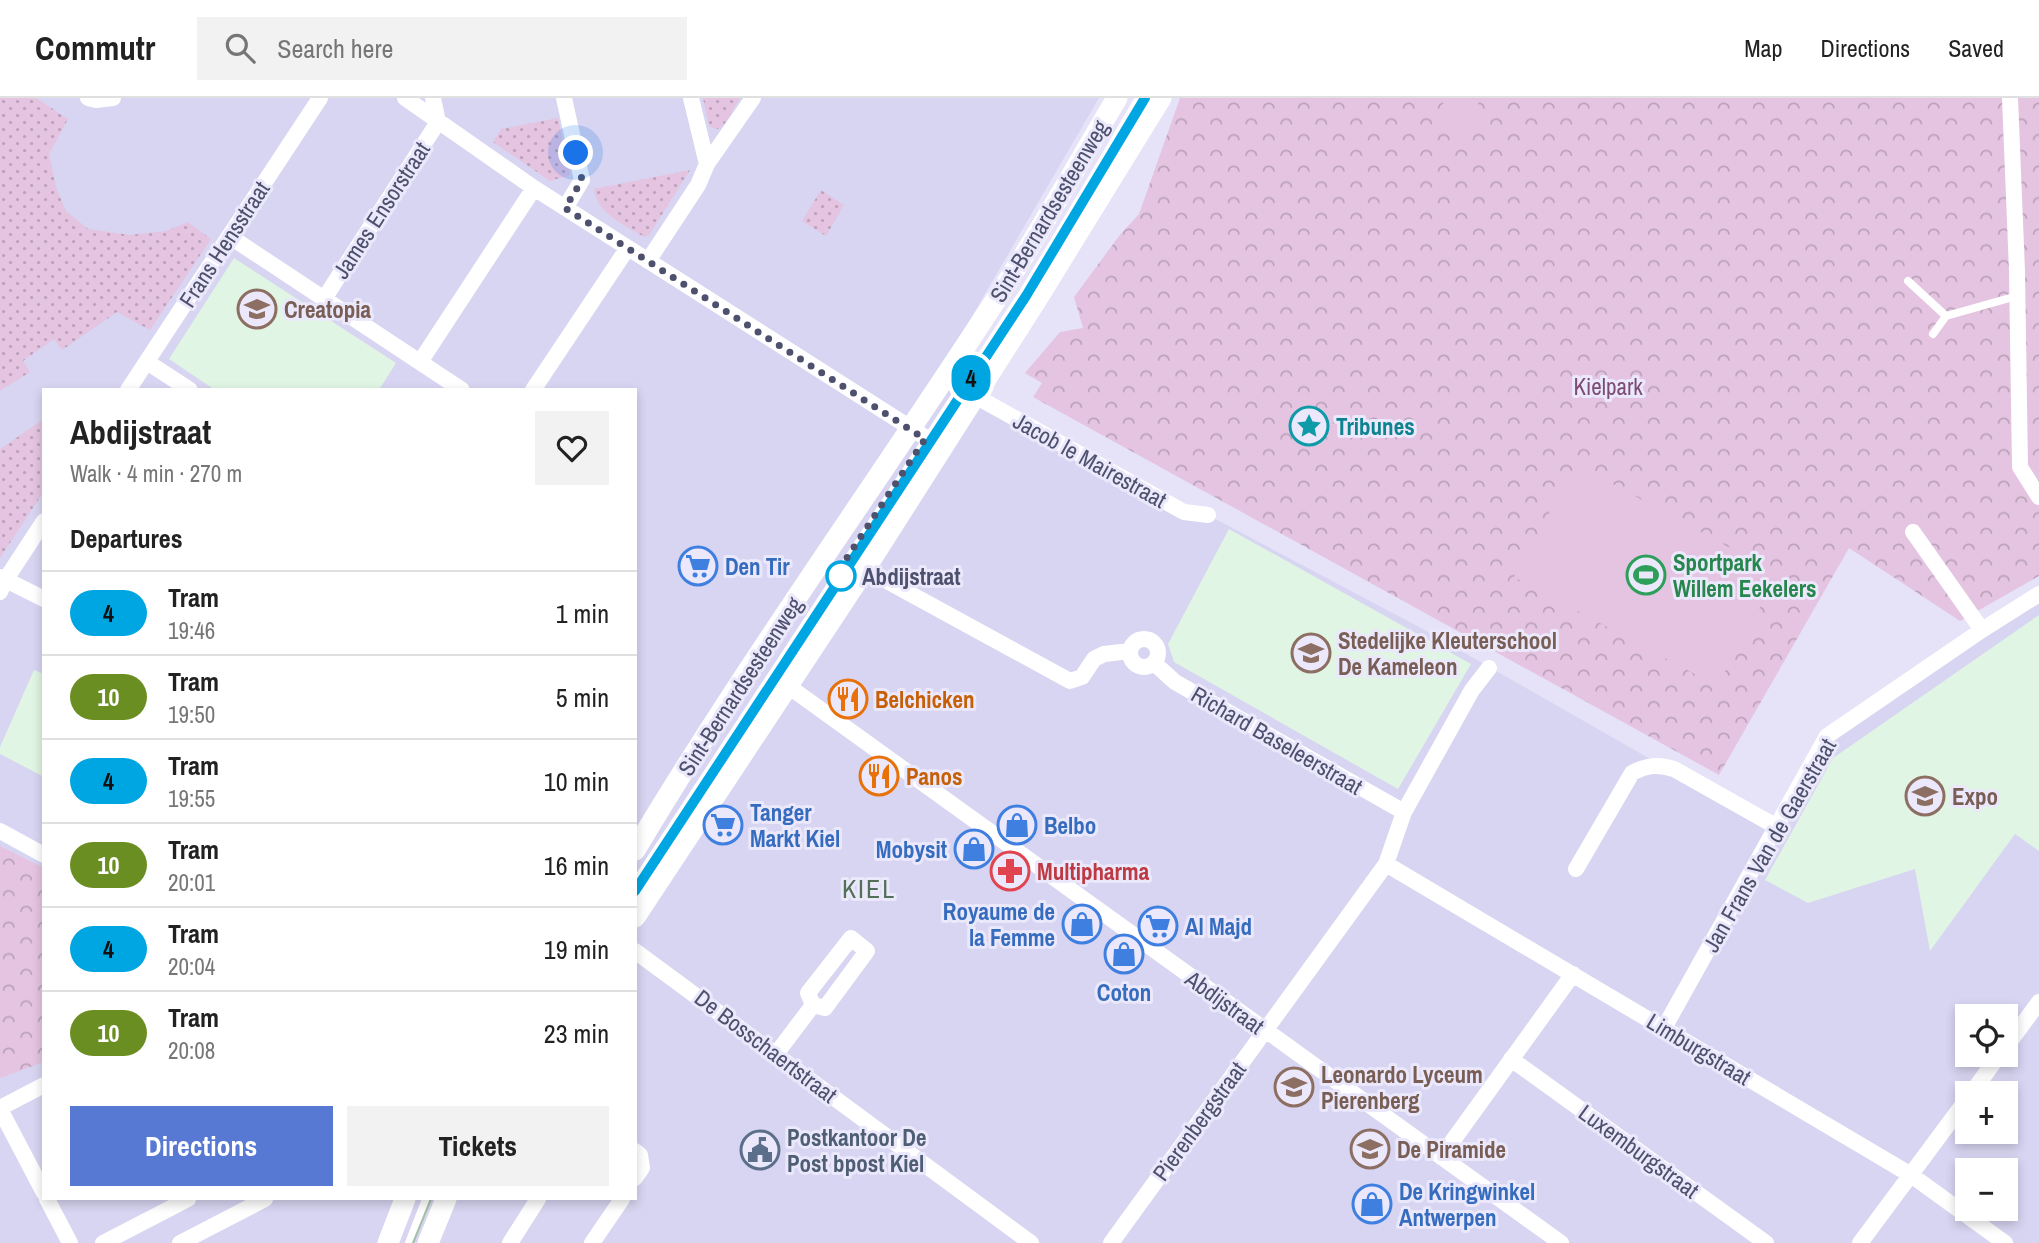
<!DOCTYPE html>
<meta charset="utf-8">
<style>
:root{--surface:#fff;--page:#f2f2f2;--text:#222;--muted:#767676;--line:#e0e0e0;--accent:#5778d3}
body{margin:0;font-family:"Archivo Narrow",sans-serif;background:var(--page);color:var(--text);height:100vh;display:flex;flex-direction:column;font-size:26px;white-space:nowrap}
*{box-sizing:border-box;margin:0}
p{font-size:23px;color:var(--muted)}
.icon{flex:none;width:38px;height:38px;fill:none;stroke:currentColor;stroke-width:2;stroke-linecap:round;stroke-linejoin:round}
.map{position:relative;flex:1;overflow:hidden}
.drawer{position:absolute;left:42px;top:290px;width:595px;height:812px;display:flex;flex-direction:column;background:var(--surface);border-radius:0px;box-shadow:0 4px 10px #0003}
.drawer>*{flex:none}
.badge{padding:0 14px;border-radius:23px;font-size:24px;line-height:46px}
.controls{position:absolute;left:1955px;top:906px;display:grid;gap:14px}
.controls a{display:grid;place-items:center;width:63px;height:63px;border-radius:0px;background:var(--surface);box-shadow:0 4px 10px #0003;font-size:35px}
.you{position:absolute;width:35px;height:35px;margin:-18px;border:5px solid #fff;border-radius:50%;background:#1a73e8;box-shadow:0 0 0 10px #1a73e833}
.map>.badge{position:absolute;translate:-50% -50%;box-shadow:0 0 0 4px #fff}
h2{padding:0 28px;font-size:26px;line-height:63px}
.round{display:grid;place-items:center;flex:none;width:74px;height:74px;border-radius:0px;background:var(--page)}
.summary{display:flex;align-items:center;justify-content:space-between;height:119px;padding:0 28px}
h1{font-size:33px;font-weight:700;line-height:52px}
.button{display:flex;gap:14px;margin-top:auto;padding:14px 28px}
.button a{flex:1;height:80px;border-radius:0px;background:var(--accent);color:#fff;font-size:28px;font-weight:700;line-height:80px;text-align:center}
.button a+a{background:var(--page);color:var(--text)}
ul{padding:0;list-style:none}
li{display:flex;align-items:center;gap:21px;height:84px;padding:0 28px;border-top:2px solid var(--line)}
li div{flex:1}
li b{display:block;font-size:26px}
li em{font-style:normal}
li .badge{min-width:77px;font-weight:700;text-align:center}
header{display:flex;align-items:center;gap:42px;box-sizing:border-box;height:98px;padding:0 35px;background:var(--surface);border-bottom:2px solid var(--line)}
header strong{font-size:33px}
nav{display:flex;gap:38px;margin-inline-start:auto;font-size:24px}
.search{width:490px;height:63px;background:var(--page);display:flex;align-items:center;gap:18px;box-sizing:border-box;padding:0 24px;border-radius:0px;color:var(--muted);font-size:26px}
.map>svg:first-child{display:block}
</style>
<header>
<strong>Commutr</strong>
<div class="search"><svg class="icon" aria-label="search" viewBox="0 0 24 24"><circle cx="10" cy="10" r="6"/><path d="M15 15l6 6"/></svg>Search here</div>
<nav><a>Map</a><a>Directions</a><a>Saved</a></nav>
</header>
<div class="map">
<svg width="2039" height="1145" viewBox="0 0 2039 1145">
<defs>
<pattern id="grass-dots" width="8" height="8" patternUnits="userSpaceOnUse" patternTransform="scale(1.75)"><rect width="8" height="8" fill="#e4c4e0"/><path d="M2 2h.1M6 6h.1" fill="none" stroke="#bba2ba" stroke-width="1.8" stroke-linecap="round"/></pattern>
<pattern id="forest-crowns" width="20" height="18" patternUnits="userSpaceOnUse" patternTransform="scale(1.75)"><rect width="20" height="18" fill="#e4c4e0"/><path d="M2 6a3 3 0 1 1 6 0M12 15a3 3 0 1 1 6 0" fill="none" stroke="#bba2ba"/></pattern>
</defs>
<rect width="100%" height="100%" fill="#e6e3f9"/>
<path fill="#d7d5f1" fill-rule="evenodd" d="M0,0h1099l-163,280 272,137 213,113 238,136 118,62 50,-90 212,-141v648h-2039zM44,292h591v809h-591zM1967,919h39v38h-39zM1967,996h39v38h-39zM1967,1073h39v38h-39z"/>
<path fill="#e0f5e3" d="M234,160l162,105 -17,27h-164l-46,-31z
M1229,431l242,135 -73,125 -224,-127 -6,-18z
M2039,517v236l-24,-17 -85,117 -15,-82 -107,34 -43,-23 68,-122z
M34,572l10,4v103l-44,-23v-7z"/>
<path fill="url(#grass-dots)" d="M0,0h36l32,21 -19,35 7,33 10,24 22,18 42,6 36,-4 22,-9 23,17 -61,91 -33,-18 -55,38 -8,-11 -31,22 7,11 -30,19z
M703,0h37c-4,6 -14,27 -20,30 -4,2 -7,0 -11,-2z
M558,20l12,57 -20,6 -57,-39 8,-13z
M690,72l-41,65 -5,2c-20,-13 -47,-23 -50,-48z
M821,92l23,15 -18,31 -24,-15z
M44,321v72l-44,67v-109z"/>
<path fill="url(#forest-crowns)" d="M1180,0h859v478l-79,45 -111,-73 -130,227 -686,-378 9,-14 -17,-10 35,-41 23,-4 -9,-31 45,-61 20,-22z
M0,748l44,22v194l-44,16z"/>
<path fill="#e4c4e0" d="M1446,0h35l-21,42 -28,-15z
M1576,366l202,110 -61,112 -203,-109z"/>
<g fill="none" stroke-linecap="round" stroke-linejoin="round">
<path stroke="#fff" stroke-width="8" d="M1908,183l38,35 71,-20
M1933,236l13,-18
M635,785l385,-586 45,-72 74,-127
M409,1145l17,-44"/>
<path stroke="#fff" stroke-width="16" d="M88,0l8,2 17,-2
M405,0l129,90 408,260
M564,0l18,82 -17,28
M691,0l16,66
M2010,0l7,173 3,196 19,30
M229,138l233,154
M648,163l50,-76 9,-21 46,-66
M324,201l114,-177 -5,-24
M147,264l43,28
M420,264l114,-174
M128,292l192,-292
M533,292l94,-141
M975,298l209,116 24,3
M1913,434l69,98
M865,471l205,112 12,-4 12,-18 10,-5 26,-3
M0,479l44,22
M0,494l6,-13 38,-58
M1130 555a14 14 0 1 1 28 0a14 14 0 1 1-28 0Z
M1154,565l21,19 229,130
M788,588l773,557
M0,733l44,24
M1386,766l525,311 94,68
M1576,771l56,-96c15,-8 26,-9 42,-4l103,58
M851,840l16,13 -42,57 -12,-3 -5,-12z
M635,853l396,292
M1664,930l163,-292 155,-106 57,-36
M2006,949l33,-45
M776,956l37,-49
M1511,961l255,184
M1971,996l28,-39
M0,1010l44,-23
M0,1011l44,84
M635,1053l5,4 2,13 -7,10
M1441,1059l132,-183
M47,1101l23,44
M103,1145l85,-44
M180,1145l85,-44
M510,1145l28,-44
M592,1145l30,-44
M1111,1145l275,-379 18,-52 68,-122 17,-22
M1860,1145l107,-144"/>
<path stroke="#fff" stroke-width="21" d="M635,752c116,-194 249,-376 371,-566 39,-61 74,-124 111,-186
M635,819l230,-348 172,-270 124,-201
M388,1145l17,-44
M428,1145l18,-44"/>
<path stroke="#a4c0a5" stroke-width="2" d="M635,793l391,-595 119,-198
M413,1145l18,-44"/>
</g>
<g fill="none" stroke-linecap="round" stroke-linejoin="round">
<defs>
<path id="line" d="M635,793l391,-595 119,-198"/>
</defs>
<use href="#line" stroke="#fff" stroke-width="16"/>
<use href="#line" stroke="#00a6e2" stroke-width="10"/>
<path stroke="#4d516d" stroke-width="7" stroke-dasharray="0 12.6" d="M576,55l6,27 -17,28 360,231 -88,134 4,3"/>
</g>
<defs>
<symbol id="school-ring" viewBox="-11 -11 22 22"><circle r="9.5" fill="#ebe8fc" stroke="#8d6e63" stroke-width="1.5"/><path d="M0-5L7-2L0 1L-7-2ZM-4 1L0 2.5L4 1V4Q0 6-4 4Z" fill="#8d6e63"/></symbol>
<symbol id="sight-ring" viewBox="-11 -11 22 22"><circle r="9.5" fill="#ebe8fc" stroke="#0f9aa8" stroke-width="1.5"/><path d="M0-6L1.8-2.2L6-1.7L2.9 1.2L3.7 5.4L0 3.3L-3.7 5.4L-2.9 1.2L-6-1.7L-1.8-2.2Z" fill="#0f9aa8"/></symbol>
<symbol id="supermarket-ring" viewBox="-11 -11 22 22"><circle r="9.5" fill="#ebe8fc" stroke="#3f7fe0" stroke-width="1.5"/><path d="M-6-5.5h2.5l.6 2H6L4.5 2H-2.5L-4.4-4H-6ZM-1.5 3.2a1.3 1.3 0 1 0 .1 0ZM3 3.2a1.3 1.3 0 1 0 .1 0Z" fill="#3f7fe0"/></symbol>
<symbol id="stadium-ring" viewBox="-11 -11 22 22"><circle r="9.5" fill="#ebe8fc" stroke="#2e9e5b" stroke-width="1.5"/><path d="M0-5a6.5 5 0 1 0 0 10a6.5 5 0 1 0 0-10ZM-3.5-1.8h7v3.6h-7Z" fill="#2e9e5b"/></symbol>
<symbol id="restaurant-ring" viewBox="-11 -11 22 22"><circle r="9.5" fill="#ebe8fc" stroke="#e8710a" stroke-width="1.5"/><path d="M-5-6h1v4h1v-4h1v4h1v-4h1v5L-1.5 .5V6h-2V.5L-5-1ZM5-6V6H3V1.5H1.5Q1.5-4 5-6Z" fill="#e8710a"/></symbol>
<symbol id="shop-ring" viewBox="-11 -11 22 22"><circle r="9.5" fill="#ebe8fc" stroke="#3f7fe0" stroke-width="1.5"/><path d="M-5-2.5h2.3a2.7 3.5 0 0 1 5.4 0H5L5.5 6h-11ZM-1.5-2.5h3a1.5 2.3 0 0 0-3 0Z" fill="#3f7fe0"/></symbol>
<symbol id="pharmacy-ring" viewBox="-11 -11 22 22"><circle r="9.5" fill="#ebe8fc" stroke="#e0444e" stroke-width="1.5"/><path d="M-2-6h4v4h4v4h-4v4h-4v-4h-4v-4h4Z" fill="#e0444e"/></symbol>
<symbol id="civic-ring" viewBox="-11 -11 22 22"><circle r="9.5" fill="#ebe8fc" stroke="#5c6f8a" stroke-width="1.5"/><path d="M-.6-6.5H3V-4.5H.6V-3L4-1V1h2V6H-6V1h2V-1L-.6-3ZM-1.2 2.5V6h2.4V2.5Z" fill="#5c6f8a"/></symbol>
</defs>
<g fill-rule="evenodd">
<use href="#school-ring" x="235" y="189" width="44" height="44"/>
<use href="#sight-ring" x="1287" y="306" width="44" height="44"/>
<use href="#supermarket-ring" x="676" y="446" width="44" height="44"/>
<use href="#stadium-ring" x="1624" y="455" width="44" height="44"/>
<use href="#school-ring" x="1289" y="533" width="44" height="44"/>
<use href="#restaurant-ring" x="826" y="579" width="44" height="44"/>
<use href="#restaurant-ring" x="857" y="656" width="44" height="44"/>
<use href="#school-ring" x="1903" y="676" width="44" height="44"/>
<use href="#supermarket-ring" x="701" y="705" width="44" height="44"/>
<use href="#shop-ring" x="995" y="705" width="44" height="44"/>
<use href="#shop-ring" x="952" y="729" width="44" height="44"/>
<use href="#pharmacy-ring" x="988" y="751" width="44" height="44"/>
<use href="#shop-ring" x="1060" y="804" width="44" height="44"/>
<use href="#supermarket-ring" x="1136" y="806" width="44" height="44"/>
<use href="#shop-ring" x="1102" y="834" width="44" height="44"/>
<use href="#school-ring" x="1272" y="967" width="44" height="44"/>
<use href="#school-ring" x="1348" y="1029" width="44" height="44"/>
<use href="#civic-ring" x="738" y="1030" width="44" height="44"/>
<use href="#shop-ring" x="1350" y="1084" width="44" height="44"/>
</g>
<circle fill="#fff" stroke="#00a6e2" stroke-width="3.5" cx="841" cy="478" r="14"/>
<g text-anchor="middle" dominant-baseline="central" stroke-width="6" stroke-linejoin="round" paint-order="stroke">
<g font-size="23" fill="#4d516d" stroke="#ebe8fc">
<text transform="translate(381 112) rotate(-57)">James Ensorstraat</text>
<text transform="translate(1049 113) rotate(-59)">Sint-Bernardsesteenweg</text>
<text transform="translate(224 146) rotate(-57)">Frans Hensstraat</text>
<text transform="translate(1090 362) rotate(29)">Jacob le Mairestraat</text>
<text transform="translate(740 588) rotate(-57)">Sint-Bernardsesteenweg</text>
<text transform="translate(1277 642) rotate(30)">Richard Baseleerstraat</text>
<text transform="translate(1769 747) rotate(-60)">Jan Frans Van de Gaerstraat</text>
<text transform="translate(1225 904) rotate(36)">Abdijstraat</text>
<text transform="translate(766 948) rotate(37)">De Bosschaertstraat</text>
<text transform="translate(1699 951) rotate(31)">Limburgstraat</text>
<text transform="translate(1199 1023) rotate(-54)">Pierenbergstraat</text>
<text transform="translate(1639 1053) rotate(36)">Luxemburgstraat</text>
</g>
<g font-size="23" font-weight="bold" fill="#785e54" stroke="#ebe8fc" text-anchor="start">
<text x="284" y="211">Creatopia</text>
<text x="1338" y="542">Stedelijke Kleuterschool<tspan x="1338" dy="26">De Kameleon</tspan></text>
<text x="1952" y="698">Expo</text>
<text x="1321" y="976">Leonardo Lyceum<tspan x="1321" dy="26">Pierenberg</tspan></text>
<text x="1397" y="1051">De Piramide</text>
</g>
<g font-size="23" fill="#7c4c72" stroke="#ebe8fc">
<text x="1608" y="288">Kielpark</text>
</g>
<g font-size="23" font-weight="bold" fill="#0d838f" stroke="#ebe8fc" text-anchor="start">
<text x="1336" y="328">Tribunes</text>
</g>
<g font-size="23" font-weight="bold" fill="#27864d" stroke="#ebe8fc" text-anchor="start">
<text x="1673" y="464">Sportpark<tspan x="1673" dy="26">Willem Eekelers</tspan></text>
</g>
<g font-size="23" font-weight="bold" fill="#366cbe" stroke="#ebe8fc" text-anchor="start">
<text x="725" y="468">Den Tir</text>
<text x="750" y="714">Tanger<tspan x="750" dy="26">Markt Kiel</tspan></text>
<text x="1044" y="727">Belbo</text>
<text x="947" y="751" text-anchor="end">Mobysit</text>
<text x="1055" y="813" text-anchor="end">Royaume de<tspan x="1055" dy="26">la Femme</tspan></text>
<text x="1185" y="828">Al Majd</text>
<text x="1124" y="894" text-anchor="middle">Coton</text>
<text x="1399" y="1093">De Kringwinkel<tspan x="1399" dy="26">Antwerpen</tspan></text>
</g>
<g font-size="23" font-weight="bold" fill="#4d516d" stroke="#ebe8fc" text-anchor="start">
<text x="862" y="478">Abdijstraat</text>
</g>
<g font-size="23" font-weight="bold" fill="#c56008" stroke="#ebe8fc" text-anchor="start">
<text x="875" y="601">Belchicken</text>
<text x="906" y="678">Panos</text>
</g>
<g font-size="23" font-weight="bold" fill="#be3a42" stroke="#ebe8fc" text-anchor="start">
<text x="1037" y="773">Multipharma</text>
</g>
<g font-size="23" font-weight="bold" fill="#4e5e75" stroke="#ebe8fc" text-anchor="start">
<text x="787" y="1039">Postkantoor De<tspan x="787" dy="26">Post bpost Kiel</tspan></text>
</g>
<g font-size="26" letter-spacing="2" fill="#537058" stroke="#ebe8fc">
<text x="869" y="790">KIEL</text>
</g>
</g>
</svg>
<div class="controls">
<a><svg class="icon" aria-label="locate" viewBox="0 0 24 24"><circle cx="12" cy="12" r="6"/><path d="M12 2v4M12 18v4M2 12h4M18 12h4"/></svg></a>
<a>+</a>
<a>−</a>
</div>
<div class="you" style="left:576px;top:55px"></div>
<b class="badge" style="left:971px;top:280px;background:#00a6e2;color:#111">4</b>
<section class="drawer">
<div class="summary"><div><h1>Abdijstraat</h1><p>Walk · 4 min · 270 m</p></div><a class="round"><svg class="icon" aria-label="heart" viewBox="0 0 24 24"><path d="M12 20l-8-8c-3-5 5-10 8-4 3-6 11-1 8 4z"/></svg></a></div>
<h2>Departures</h2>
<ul>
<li><span class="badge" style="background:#00a6e2;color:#111">4</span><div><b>Tram</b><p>19:46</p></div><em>1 min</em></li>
<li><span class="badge" style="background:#6b8e23;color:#fff">10</span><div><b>Tram</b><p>19:50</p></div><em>5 min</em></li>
<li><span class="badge" style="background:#00a6e2;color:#111">4</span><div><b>Tram</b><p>19:55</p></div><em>10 min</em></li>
<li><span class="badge" style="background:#6b8e23;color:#fff">10</span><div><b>Tram</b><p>20:01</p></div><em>16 min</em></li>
<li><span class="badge" style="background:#00a6e2;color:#111">4</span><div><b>Tram</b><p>20:04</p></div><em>19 min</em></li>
<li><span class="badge" style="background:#6b8e23;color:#fff">10</span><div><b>Tram</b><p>20:08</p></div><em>23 min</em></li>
</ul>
<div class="button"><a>Directions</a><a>Tickets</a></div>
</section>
</div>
